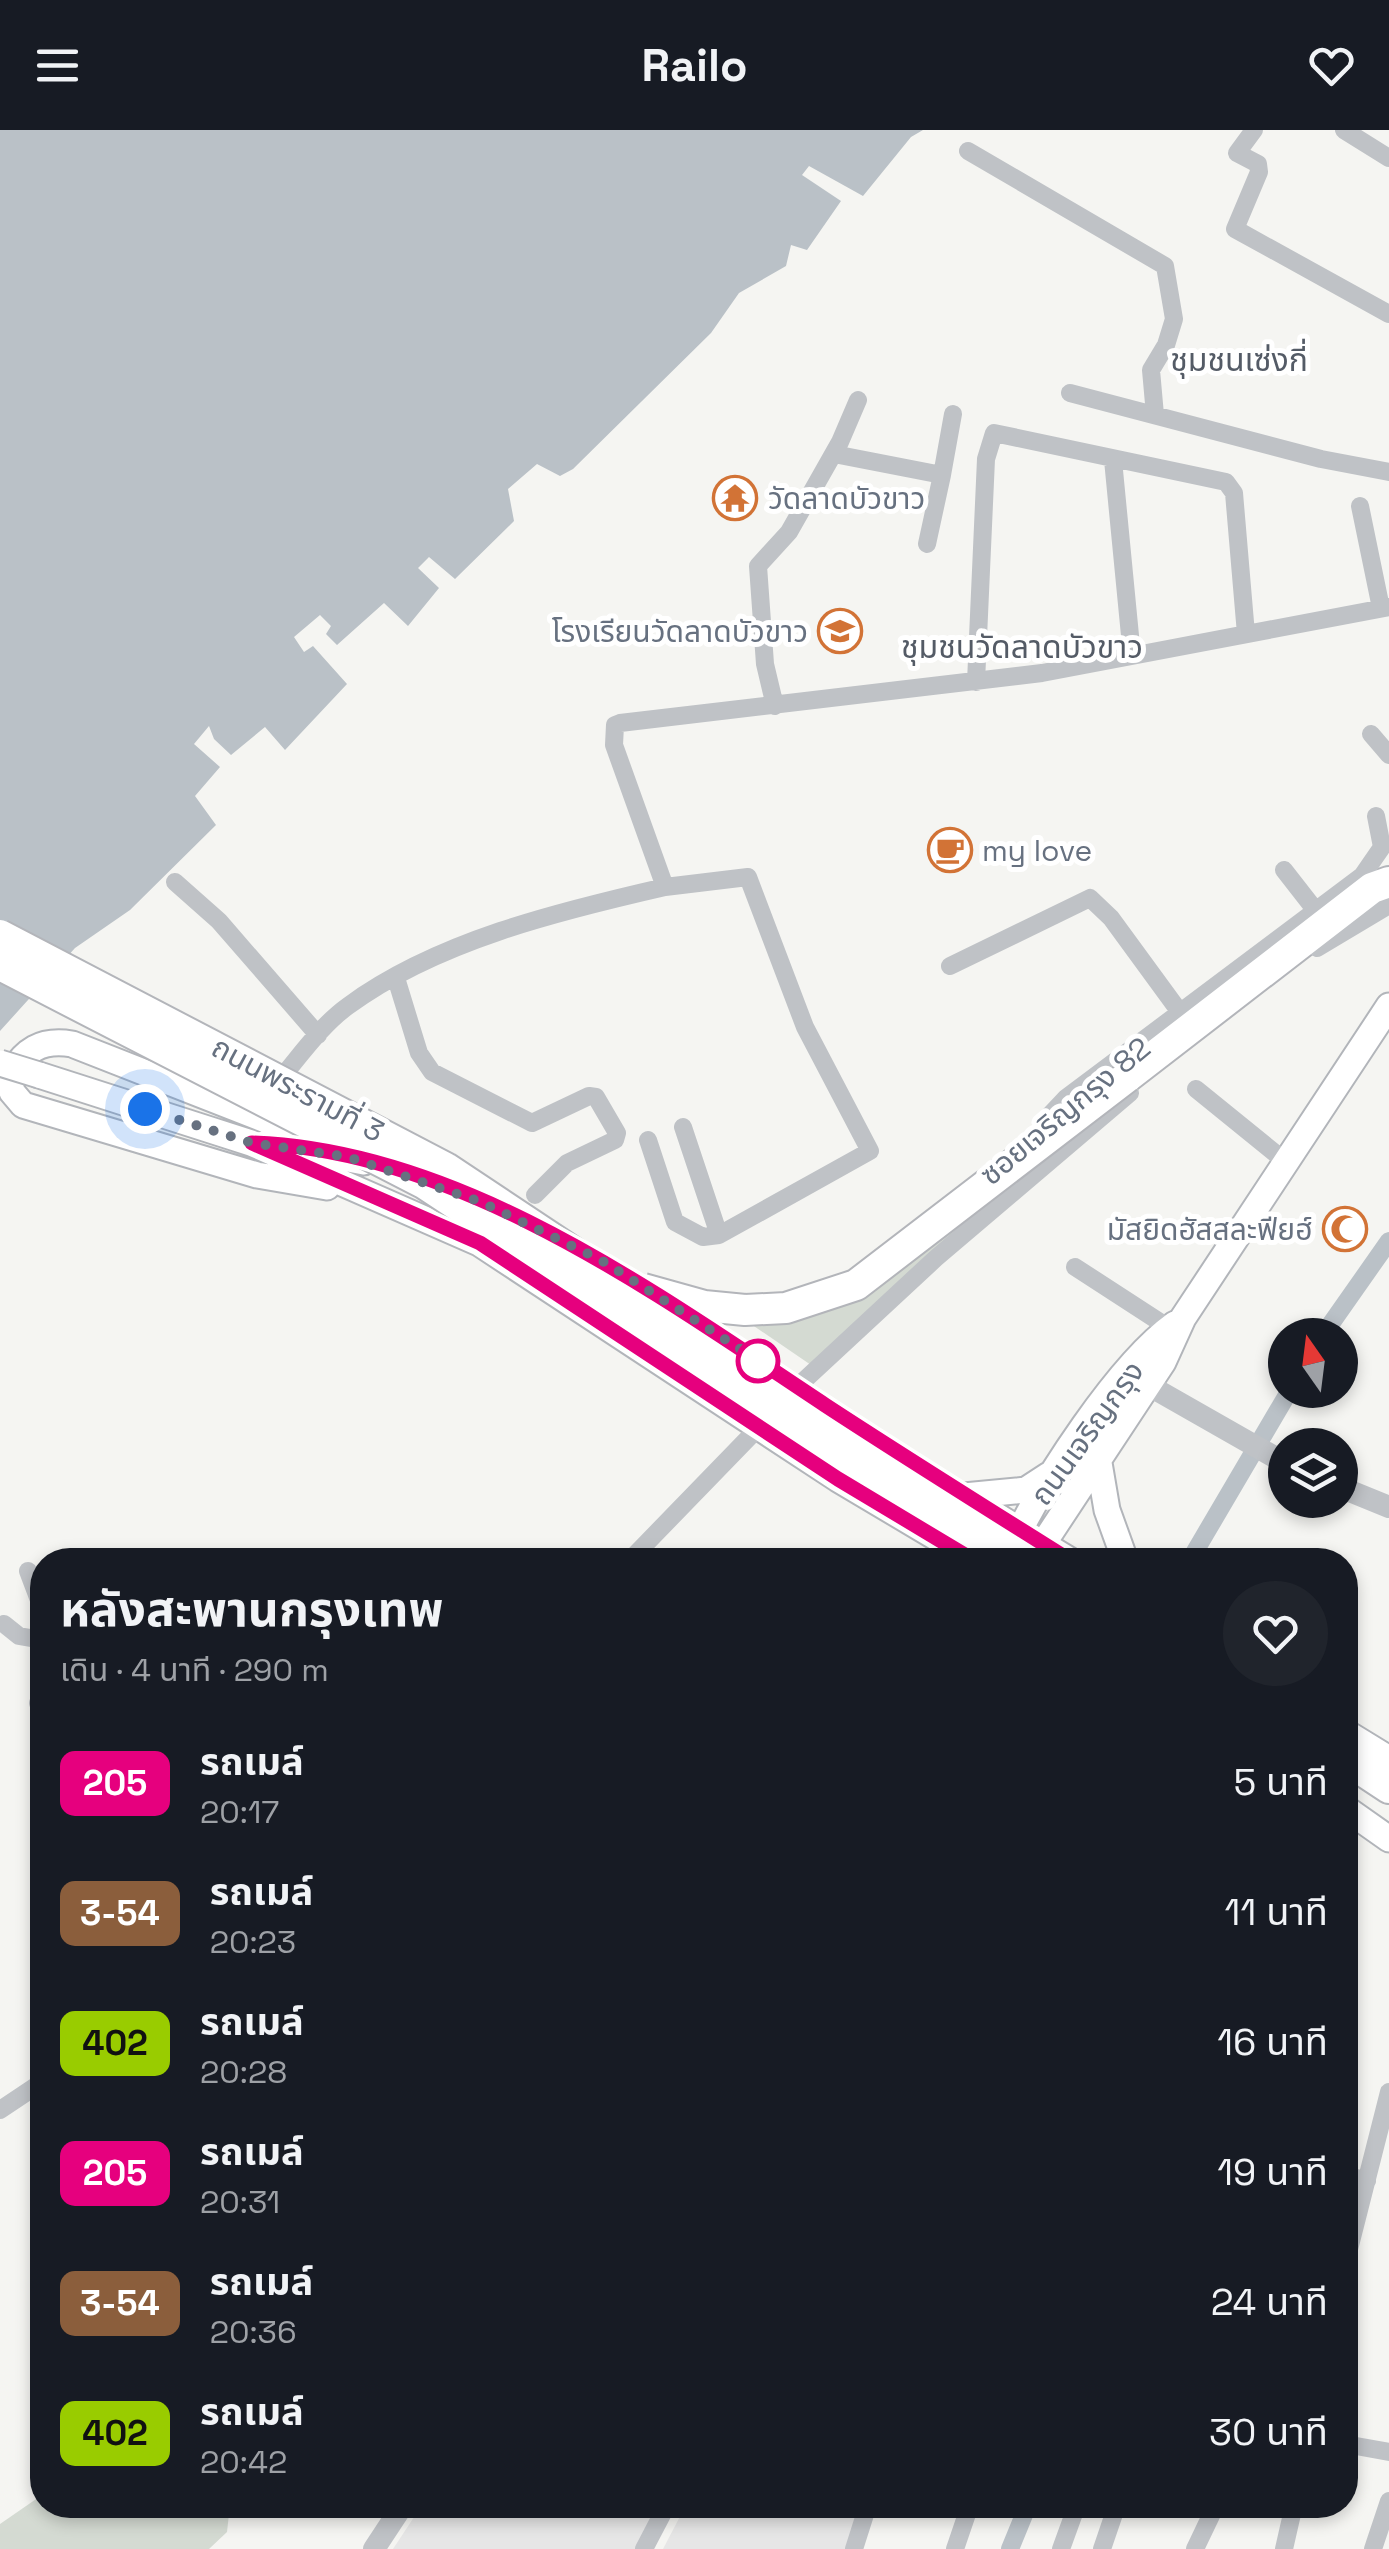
<!DOCTYPE html>
<html lang="th">
<meta charset="utf-8">
<style>
:root{--surface:#171b24;--page:#20242c;--text:#f1f3f6;--muted:#9ea1a6}
body{margin:0;font-family:"Space Grotesk","Noto Sans Thai",sans-serif;background:var(--page);color:var(--text);height:100vh;display:flex;flex-direction:column;font-size:38px;white-space:nowrap}
*{box-sizing:border-box;margin:0}
p{font-size:32px;color:var(--muted)}
.icon{flex:none;width:55px;height:55px;fill:none;stroke:currentColor;stroke-width:2;stroke-linecap:round;stroke-linejoin:round}
.map{position:relative;flex:1;overflow:hidden}
.sheet{position:absolute;left:30px;top:1418px;width:1328px;height:970px;display:flex;flex-direction:column;background:var(--surface);border-radius:40px;box-shadow:0 5px 15px #0003}
.sheet>*{flex:none}
.badge{padding:0 20px;border-radius:15px;font-size:35px;line-height:65px}
.needle{width:65px;rotate:346deg}
.fabs{position:absolute;left:1268px;top:1188px;display:grid;gap:20px}
.fabs a{display:grid;place-items:center;width:90px;height:90px;border-radius:50%;background:var(--surface);box-shadow:0 5px 15px #0003;font-size:50px}
.you{position:absolute;width:50px;height:50px;margin:-25px;border:8px solid #fff;border-radius:50%;background:#1a73e8;box-shadow:0 0 0 15px #1a73e833}
.map>.badge{position:absolute;translate:-50% -50%;box-shadow:0 0 0 5px #fff}
.round{display:grid;place-items:center;flex:none;width:105px;height:105px;border-radius:52px;background:var(--page)}
.headline{display:flex;align-items:center;justify-content:space-between;height:170px;padding:0 30px}
h1{font-size:48px;font-weight:700;line-height:75px}
ul{padding:0;list-style:none}
li{display:flex;align-items:center;gap:30px;height:130px;padding:0 30px}
li div{flex:1}
li b{display:block;font-size:38px}
li em{font-style:normal}
li .badge{min-width:110px;font-weight:700;text-align:center}
header{display:flex;justify-content:space-between;align-items:center;height:130px;padding:0 30px;background:var(--surface);font-size:45px;font-weight:700}
.map>svg:first-child{display:block}
</style>
<header><svg class="icon" aria-label="menu" viewBox="0 0 24 24"><path d="M4 6h16M4 12h16M4 18h16"/></svg>Railo<svg class="icon" aria-label="heart" viewBox="0 0 24 24"><path d="M12 20l-8-8c-3-5 5-10 8-4 3-6 11-1 8 4z"/></svg></header>
<div class="map">
<svg width="1389" height="2419" viewBox="0 0 1389 2419">
<rect width="100%" height="100%" fill="#f5f5f2"/>
<path fill="#e6e6e6" d="M422,2375h238l-24,44h-243z
M686,2375h184l-16,44h-191z"/>
<path fill="#d4dad2" d="M1049,1021l-238,214 -63,-43 73,-27z
M42,2365v10h188l-3,27 -18,17h-209v-25z"/>
<path fill="#bac1c7" d="M0,0h923l-12,7 -48,59 -54,-30 -7,9 39,26 -34,49 -16,-5 -5,21 -47,27 -28,40 -138,136 -13,7 -23,-12 -29,25 6,32 -59,58 -26,-22 -11,11 21,20 -31,38 -24,-23 -47,42 -11,-11 5,-8 -11,-11 -26,22 10,15 9,-6 34,38 -62,66 -20,-23 -34,28 -17,-16 -5,-13 -15,18 26,23 -25,29 21,29 -86,85 -55,38 -75,83z"/>
<g fill="none" stroke-linecap="round" stroke-linejoin="round">
<path stroke="#bac1c7" stroke-width="18" d="M1323,1205l66,-94
M1190,1430l100,-170
M1010,2419l18,-44"/>
<defs>
<path id="secondary" d="M39,945l212,68 228,100 359,236 106,63
M289,999l-217,-85c-31,-5 -48,6 -63,33l3,15 11,13 234,70 70,12
M266,1013l98,19
M1098,1327l9,53 18,50
M964,1366l105,64
M964,1366l62,-6 23,-15
M1013,1414c30,-63 106,-180 162,-220
M1035,1426l128,-194 20,-44 206,-312
M1345,1602l44,27
M1345,1678l44,31"/>
<path id="primary" d="M1127,947l245,-189 17,-6
M1345,1629l44,29"/>
</defs>
<use href="#secondary" stroke="#b2b5ba" stroke-width="29"/>
<use href="#primary" stroke="#b3b5ba" stroke-width="34"/>
<path stroke="#bfc2c6" stroke-width="18" d="M1254,0l-17,23 21,11 1,8 -24,57 154,85
M1344,0l45,28
M968,21l197,115 9,53 -8,26 -15,25 4,45
M1070,263l251,66 68,13
M834,324l108,21 11,-61
M1113,330l19,196
M1360,376l21,102
M927,414l15,-69
M976,552l10,-223 8,-26 232,49 8,11 12,141
M775,576l-10,-42 -7,-98 31,-34 51,-90 18,-42
M1371,604l18,21
M1284,740l32,41
M175,752l44,39 99,114
M1317,818l72,-43
M950,836l140,-68 21,20 68,93
M396,848l23,75 13,19 100,51 57,-27 7,1 21,36 -2,7 -48,23 -32,32
M275,955c23,-26 45,-59 73,-79 88,-65 212,-95 317,-119l-51,-142 1,-20 5,-2 422,-50 347,-66
M1196,959l90,73
M683,997l36,108
M1048,1009l2,-24 16,-17 296,-222 20,-29 -6,-31
M648,1010l27,82 28,15 16,-2 151,-84 -65,-124 -57,-150 -83,10
M1075,1137l94,61
M797,1257l139,-129 194,-165
M630,1430l129,-133
M28,1441l14,37
M4,1494l15,12 23,4
M38,1573l4,11
M0,1980l42,-28
M1345,2045l22,6
M1345,2135l44,-173
M1345,2314l44,8
M644,2419l23,-44
M854,2419l14,-44
M955,2419l15,-44
M1061,2419l16,-44
M1102,2419l15,-44
M1195,2419l21,-44
M1284,2419l10,-44
M1373,2419l16,-48"/>
<path stroke="#bfc2c6" stroke-width="22" d="M1148,1255l137,78
M1340,1357l49,20
M374,2419l29,-44"/>
<use href="#secondary" stroke="#fff" stroke-width="25"/>
<use href="#primary" stroke="#fff" stroke-width="30"/>
<defs>
<path id="secondary-bridge" d="M0,933l39,12"/>
<path id="primary-bridge" d="M0,805l446,233 590,392
M0,835l425,219 571,376
M643,1159l61,17 41,4 41,-2 70,-23 271,-208"/>
</defs>
<use href="#secondary-bridge" stroke="#b2b5ba" stroke-width="29" stroke-linecap="butt"/>
<use href="#primary-bridge" stroke="#b3b5ba" stroke-width="34" stroke-linecap="butt"/>
<use href="#secondary-bridge" stroke="#fff" stroke-width="25"/>
<use href="#primary-bridge" stroke="#fff" stroke-width="30"/>
</g>
<g fill="none" stroke-linecap="round" stroke-linejoin="round">
<defs>
<path id="line" d="M973,1430l-135,-81 -358,-236 -228,-100c209,7 405,151 573,262 81,53 163,104 244,155"/>
</defs>
<use href="#line" stroke="#fff" stroke-width="22"/>
<use href="#line" stroke="#e6007e" stroke-width="15"/>
<path stroke="#677180" stroke-width="10" stroke-dasharray="0 18" d="M145,979l107,34 96,14 133,45 120,58 169,108 -12,-7"/>
</g>
<defs>
<symbol id="temple-ring" viewBox="-11 -11 22 22"><circle r="9.5" fill="#fff" stroke="#d27336" stroke-width="1.5"/><path d="M0-6L5-2H3V0L6.5 2.5H4V6H1.5V3h-3V6H-4V2.5H-6.5L-3 0V-2H-5Z" fill="#d27336"/></symbol>
<symbol id="school-ring" viewBox="-11 -11 22 22"><circle r="9.5" fill="#fff" stroke="#d27336" stroke-width="1.5"/><path d="M0-5L7-2L0 1L-7-2ZM-4 1L0 2.5L4 1V4Q0 6-4 4Z" fill="#d27336"/></symbol>
<symbol id="cafe-ring" viewBox="-11 -11 22 22"><circle r="9.5" fill="#fff" stroke="#d27336" stroke-width="1.5"/><path d="M-5.5-4.5H6V0H3Q3 3.5 0 3.5H-2.5Q-5.5 3.5-5.5 0ZM3-3.2v2h1.7v-2ZM-6 4.5H4V6H-6Z" fill="#d27336"/></symbol>
<symbol id="mosque-ring" viewBox="-11 -11 22 22"><circle r="9.5" fill="#fff" stroke="#d27336" stroke-width="1.5"/><path d="M3.5-4.9A6 6 0 1 0 3.5 4.9A5 5 0 1 1 3.5-4.9Z" fill="#d27336"/></symbol>
</defs>
<g fill-rule="evenodd">
<use href="#temple-ring" x="710" y="343" width="50" height="50"/>
<use href="#school-ring" x="815" y="476" width="50" height="50"/>
<use href="#cafe-ring" x="925" y="695" width="50" height="50"/>
<use href="#mosque-ring" x="1320" y="1074" width="50" height="50"/>
</g>
<circle fill="#fff" stroke="#e6007e" stroke-width="5" cx="758" cy="1231" r="20"/>
<g text-anchor="middle" dominant-baseline="central" stroke-width="10" stroke-linejoin="round" paint-order="stroke">
<g font-size="30" fill="#677180" stroke="#fff" text-anchor="start">
<text x="768" y="368">วัดลาดบัวขาว</text>
<text x="808" y="501" text-anchor="end">โรงเรียนวัดลาดบัวขาว</text>
<text x="982" y="720">my love</text>
<text x="1312" y="1099" text-anchor="end">มัสยิดฮัสสละฟียฮ์</text>
</g>
<g font-size="30" fill="#677180" stroke="#fff">
<text transform="translate(298 959) rotate(28)">ถนนพระรามที่ 3</text>
<text transform="translate(1065 981) rotate(-40)">ซอยเจริญกรุง 82</text>
<text transform="translate(1087 1303) rotate(-54)">ถนนเจริญกรุง</text>
</g>
<g font-size="32" fill="#545b66" stroke="#fff">
<text x="1239" y="230">ชุมชนเซ่งกี่</text>
<text x="1022" y="517">ชุมชนวัดลาดบัวขาว</text>
</g>
</g>
</svg>
<div class="fabs">
<a><svg class="needle" viewBox="-14 -14 28 28"><path d="M0-13l5 13h-10z" fill="#e53935"/><path d="M0 13l5-13h-10z" fill="#9ea1a6"/></svg></a>
<a><svg class="icon" aria-label="layers" viewBox="0 0 24 24"><path d="M12 4l9 5-9 5-9-5zM3 14l9 5 9-5"/></svg></a>
</div>
<div class="you" style="left:145px;top:979px"></div>
<section class="sheet">
<div class="headline"><div><h1>หลังสะพานกรุงเทพ</h1><p>เดิน · 4 นาที · 290 m</p></div><a class="round"><svg class="icon" aria-label="heart" viewBox="0 0 24 24"><path d="M12 20l-8-8c-3-5 5-10 8-4 3-6 11-1 8 4z"/></svg></a></div>
<ul>
<li><span class="badge" style="background:#e6007e;color:#fff">205</span><div><b>รถเมล์</b><p>20:17</p></div><em>5 นาที</em></li>
<li><span class="badge" style="background:#8b5e3c;color:#fff">3-54</span><div><b>รถเมล์</b><p>20:23</p></div><em>11 นาที</em></li>
<li><span class="badge" style="background:#9c0;color:#111">402</span><div><b>รถเมล์</b><p>20:28</p></div><em>16 นาที</em></li>
<li><span class="badge" style="background:#e6007e;color:#fff">205</span><div><b>รถเมล์</b><p>20:31</p></div><em>19 นาที</em></li>
<li><span class="badge" style="background:#8b5e3c;color:#fff">3-54</span><div><b>รถเมล์</b><p>20:36</p></div><em>24 นาที</em></li>
<li><span class="badge" style="background:#9c0;color:#111">402</span><div><b>รถเมล์</b><p>20:42</p></div><em>30 นาที</em></li>
</ul>
</section>
</div>
